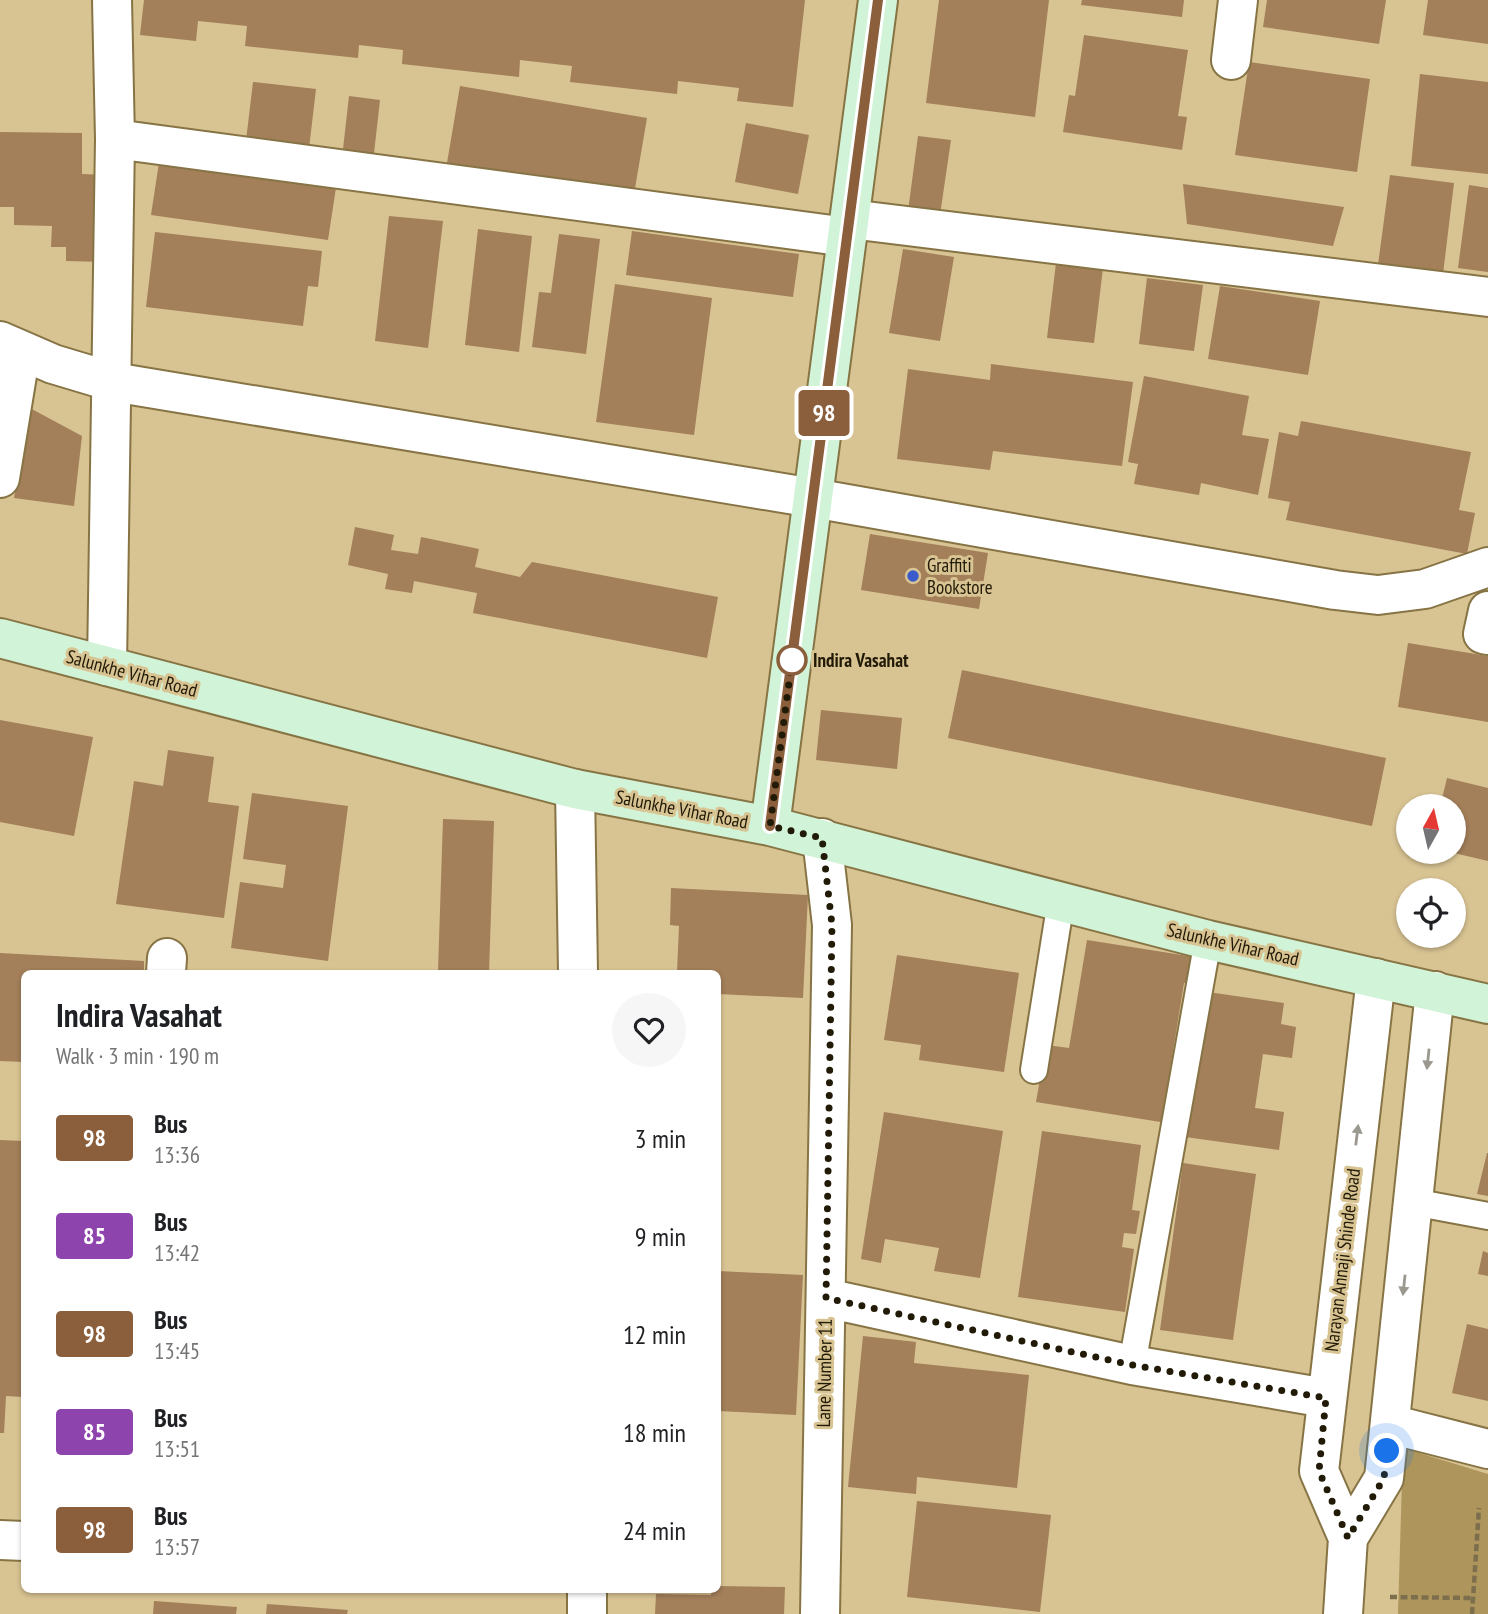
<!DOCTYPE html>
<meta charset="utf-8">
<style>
:root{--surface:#fff;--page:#f6f6f6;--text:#202124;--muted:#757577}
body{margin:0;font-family:"PT Sans Narrow",sans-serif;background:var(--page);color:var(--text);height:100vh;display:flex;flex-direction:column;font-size:26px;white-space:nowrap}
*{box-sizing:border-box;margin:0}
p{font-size:23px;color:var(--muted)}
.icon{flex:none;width:38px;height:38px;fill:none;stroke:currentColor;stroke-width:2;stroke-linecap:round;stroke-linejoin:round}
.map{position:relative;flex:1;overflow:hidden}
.sheet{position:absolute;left:21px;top:970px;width:700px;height:623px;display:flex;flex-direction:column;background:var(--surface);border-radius:10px;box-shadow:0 2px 5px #0004}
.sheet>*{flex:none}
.badge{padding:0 14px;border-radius:5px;font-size:24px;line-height:46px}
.needle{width:46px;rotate:8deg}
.controls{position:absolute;left:1396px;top:794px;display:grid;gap:14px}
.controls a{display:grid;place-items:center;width:70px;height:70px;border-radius:50%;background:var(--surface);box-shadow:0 2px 5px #0004;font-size:35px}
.you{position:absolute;width:35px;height:35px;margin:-18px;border:5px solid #fff;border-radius:50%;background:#1a73e8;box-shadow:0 0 0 10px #1a73e833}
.map>.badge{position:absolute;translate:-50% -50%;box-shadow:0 0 0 4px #fff}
.round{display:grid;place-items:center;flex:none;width:74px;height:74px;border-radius:37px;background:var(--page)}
.summary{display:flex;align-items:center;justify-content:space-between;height:119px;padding:0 35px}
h1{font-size:33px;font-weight:800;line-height:52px}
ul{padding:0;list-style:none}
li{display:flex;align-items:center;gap:21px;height:98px;padding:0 35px}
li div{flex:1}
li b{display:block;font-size:26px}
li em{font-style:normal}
li .badge{min-width:77px;font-weight:700;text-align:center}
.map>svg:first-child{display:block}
</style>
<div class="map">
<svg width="1488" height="1614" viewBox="0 0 1488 1614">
<rect width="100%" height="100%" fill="#d8c392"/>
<path fill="#ad955c" d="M1403,1448l85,26v140h-90z"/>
<path fill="#a37f5a" d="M144,0h661l-12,107 -56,-6 2,-13 -61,-7 -1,13 -107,-12 2,-16 -52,-6 -1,17 -117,-13 1,-14 -44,-5 -1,13 -113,-12 2,-20 -49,-5 -2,20 -56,-6z
M939,0h110l-14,117 -109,-14z
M1082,0h102l-2,17 -101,-12z
M1267,0h119l-7,44 -116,-17z
M1428,0h60v44l-65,-9z
M1084,35l104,15 -10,66 9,1 -5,33 -119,-18 6,-37 6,1z
M1249,62l121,17 -13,93 -122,-17z
M1420,74l68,8v92l-77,-8z
M253,82l63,7 -8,68 -63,-8z
M460,86l187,32 -13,76 -187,-31z
M349,96l31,4 -7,62 -31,-4z
M746,123l63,12 -11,59 -63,-12z
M0,132l82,1v41l24,1 -1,87 -39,-1v-14h-15l1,-21 -38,-1v-18h-14z
M918,136l33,4 -11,75 -32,-4z
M160,156l177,25 -9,59 -177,-25z
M1390,175l64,8 -11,91 -65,-9z
M1183,184l161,23 -11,39 -146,-22z
M1469,185l19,3v84l-30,-4z
M389,216l54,5 -15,127 -53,-7z
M478,229l54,7 -13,116 -54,-7z
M632,231l167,23 -6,43 -167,-22z
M155,232l167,19 -4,36 -10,-1 -5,40 -157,-19z
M559,234l41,5 -14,115 -54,-7 7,-55 12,1z
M903,249l51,8 -14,84 -51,-8z
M1056,263l47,5 -9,75 -47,-5z
M1147,278l56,7 -9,66 -55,-7z
M615,284l97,14 -18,137 -98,-13z
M1220,286l100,15 -12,74 -100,-16z
M991,364l142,18 -11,84 -129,-15 -3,19 -93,-11 11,-90 82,11z
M1144,376l105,20 -7,39 27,4 -11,56 -57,-12 -2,12 -65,-11 4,-20 -10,-2z
M28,407l54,29 -8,70 -60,-8z
M1301,421l170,31 -12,58 16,3 -8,41 -181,-34 4,-18 -22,-4 11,-66 19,4z
M355,527l39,8 -3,15 27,4 3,-17 58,12 -4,18 45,10 12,-15 186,35 -11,61 -234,-45 4,-20 -63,-12 -2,12 -27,-4 3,-15 -40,-9z
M870,534l118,19 -9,56 -118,-19z
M1408,643l80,13v66l-90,-15z
M962,670l424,88 -14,68 -424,-88z
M821,710l81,8 -5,51 -81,-9z
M0,720l93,17 -19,99 -74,-14z
M168,750l46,7 -6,45 31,4 -15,112 -108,-14 18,-123 29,5z
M1447,778l41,10v73l-34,-8v-46h-14z
M252,793l96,13 -20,155 -97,-13 9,-66 43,6 3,-23 -43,-6z
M443,819l51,2 -5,152 -51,-2z
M671,888l137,7 -5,103 -85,-4v-21h-41l2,-47 -9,-1z
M1087,940l114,18 -5,26 -12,-1 -21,130 12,2 -2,9 -137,-22 10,-57 23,3z
M0,953l144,8v12h-120v89l-24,-1z
M897,955l122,18 -15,99 -85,-12 2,-15 -37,-5z
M1208,992l76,11 -3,21 15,3 -4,31 -29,-4 -8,54 29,4 -5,38 -101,-14 5,-34 9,2z
M884,1112l119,19 -23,147 -46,-7 5,-23 -54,-9 -4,24 -20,-4z
M1042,1131l99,14 -9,65 8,1 -4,23 -12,-1 -2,14 12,2 -9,63 -107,-15z
M0,1140l24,1v256l-18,-1 -2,37h-4z
M1487,1153h1v43l-11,-2z
M1183,1163l73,11 -23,166 -73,-10z
M1483,1251l5,2v23l-10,-2z
M718,1271l85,4 -7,140 -78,-4z
M1467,1324l21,5v72l-36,-8z
M863,1336l53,6 -2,21 115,12 -12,113 -100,-11 -1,17 -68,-7z
M917,1501l134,14 -11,97 -133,-15z
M718,1586l67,1 -1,27h-129l1,-20 55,1v-6h7z
M154,1601l83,6 -1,7h-83z
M267,1604l81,6 -1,4h-81z"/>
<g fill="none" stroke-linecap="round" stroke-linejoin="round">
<defs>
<path id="lane" d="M1034,1070l27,-169
M1413,1202l75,14
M1132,1365l76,-425"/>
<path id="street" d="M1231,60l7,-60
M115,139l732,98
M850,219l638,78
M0,341l53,23 60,18 700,116 522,92 43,5 47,-6 63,-22
M0,478l21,-127
M1488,611l-5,23 5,1
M107,666l8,-527 -3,-139
M575,789l3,184
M166,973l1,-15
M826,1298l306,67 194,33
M1390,1424l98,25
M1348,1538l-29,-67 57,-493
M0,1540l24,1
M587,1589v25
M820,1614l12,-689 -10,-87
M1343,1614l5,-76 36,-60 51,-487"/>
<path id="secondary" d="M0,638l575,151 195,37 438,114 280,64
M770,826l108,-826"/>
</defs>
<use href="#lane" stroke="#877445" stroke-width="30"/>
<use href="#street" stroke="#877445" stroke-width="42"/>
<use href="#secondary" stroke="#877445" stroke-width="42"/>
<path stroke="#7d6f4d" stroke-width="4.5" stroke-dasharray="7 3.5" stroke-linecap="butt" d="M1390,1597l82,1
M1472,1614l7,-106"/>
<use href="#lane" stroke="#fff" stroke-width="26"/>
<use href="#street" stroke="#fff" stroke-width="38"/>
<use href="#secondary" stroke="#d1f3d7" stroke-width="38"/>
</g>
<defs><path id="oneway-solid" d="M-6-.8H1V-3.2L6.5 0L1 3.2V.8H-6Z" transform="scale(1.75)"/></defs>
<g fill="#9b988f">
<use href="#oneway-solid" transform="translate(1428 1059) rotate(96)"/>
<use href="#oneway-solid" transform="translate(1357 1135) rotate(-83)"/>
<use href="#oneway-solid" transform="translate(1404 1285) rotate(96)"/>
</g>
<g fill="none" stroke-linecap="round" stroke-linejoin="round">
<defs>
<path id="line" d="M770,826l108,-826"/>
</defs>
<use href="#line" stroke="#fff" stroke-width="16"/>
<use href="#line" stroke="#8b5e3c" stroke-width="10"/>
<path stroke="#211a07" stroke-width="7" stroke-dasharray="0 12.6" d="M792,660l-22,166 52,12 10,87 -6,373 306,67 194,33 -7,73 29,67 36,-60 3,-27"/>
</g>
<circle fill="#3b5bcc" stroke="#d8c392" stroke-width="2.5" cx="913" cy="576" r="7"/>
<circle fill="#fff" stroke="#8b5e3c" stroke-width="3.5" cx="792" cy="660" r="14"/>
<g text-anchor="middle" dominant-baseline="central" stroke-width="6" stroke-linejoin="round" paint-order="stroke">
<g font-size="19" fill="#211a07" stroke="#d8c392" text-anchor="start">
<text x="927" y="565">Graffiti<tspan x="927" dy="22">Bookstore</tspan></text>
</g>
<g font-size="19" font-weight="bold" fill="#211a07" stroke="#d8c392" text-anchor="start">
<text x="813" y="660">Indira Vasahat</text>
</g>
<g font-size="19" fill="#211a07" stroke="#d8c392">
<text transform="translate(132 673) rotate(15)">Salunkhe Vihar Road</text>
<text transform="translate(682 809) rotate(11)">Salunkhe Vihar Road</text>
<text transform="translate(1233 944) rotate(13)">Salunkhe Vihar Road</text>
<text transform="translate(1342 1260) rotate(-83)">Narayan Annaji Shinde Road</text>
<text transform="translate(824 1373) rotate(-89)">Lane Number 11</text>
</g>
</g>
</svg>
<div class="controls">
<a><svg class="needle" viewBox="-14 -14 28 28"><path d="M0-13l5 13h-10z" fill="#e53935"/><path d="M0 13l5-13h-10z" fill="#757577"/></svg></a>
<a><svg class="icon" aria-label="locate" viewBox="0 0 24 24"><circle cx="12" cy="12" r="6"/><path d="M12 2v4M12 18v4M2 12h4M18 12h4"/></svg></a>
</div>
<div class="you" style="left:1387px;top:1451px"></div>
<b class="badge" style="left:824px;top:413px;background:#8b5e3c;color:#fff">98</b>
<section class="sheet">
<div class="summary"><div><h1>Indira Vasahat</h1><p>Walk · 3 min · 190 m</p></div><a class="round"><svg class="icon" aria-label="heart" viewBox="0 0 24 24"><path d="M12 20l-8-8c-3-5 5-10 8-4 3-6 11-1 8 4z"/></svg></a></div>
<ul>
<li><span class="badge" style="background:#8b5e3c;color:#fff">98</span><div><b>Bus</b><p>13:36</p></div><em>3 min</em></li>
<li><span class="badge" style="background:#8e44ad;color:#fff">85</span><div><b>Bus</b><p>13:42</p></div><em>9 min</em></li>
<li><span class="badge" style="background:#8b5e3c;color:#fff">98</span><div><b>Bus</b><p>13:45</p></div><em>12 min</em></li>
<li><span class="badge" style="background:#8e44ad;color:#fff">85</span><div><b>Bus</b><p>13:51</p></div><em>18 min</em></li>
<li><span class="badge" style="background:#8b5e3c;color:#fff">98</span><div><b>Bus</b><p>13:57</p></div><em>24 min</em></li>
</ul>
</section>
</div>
